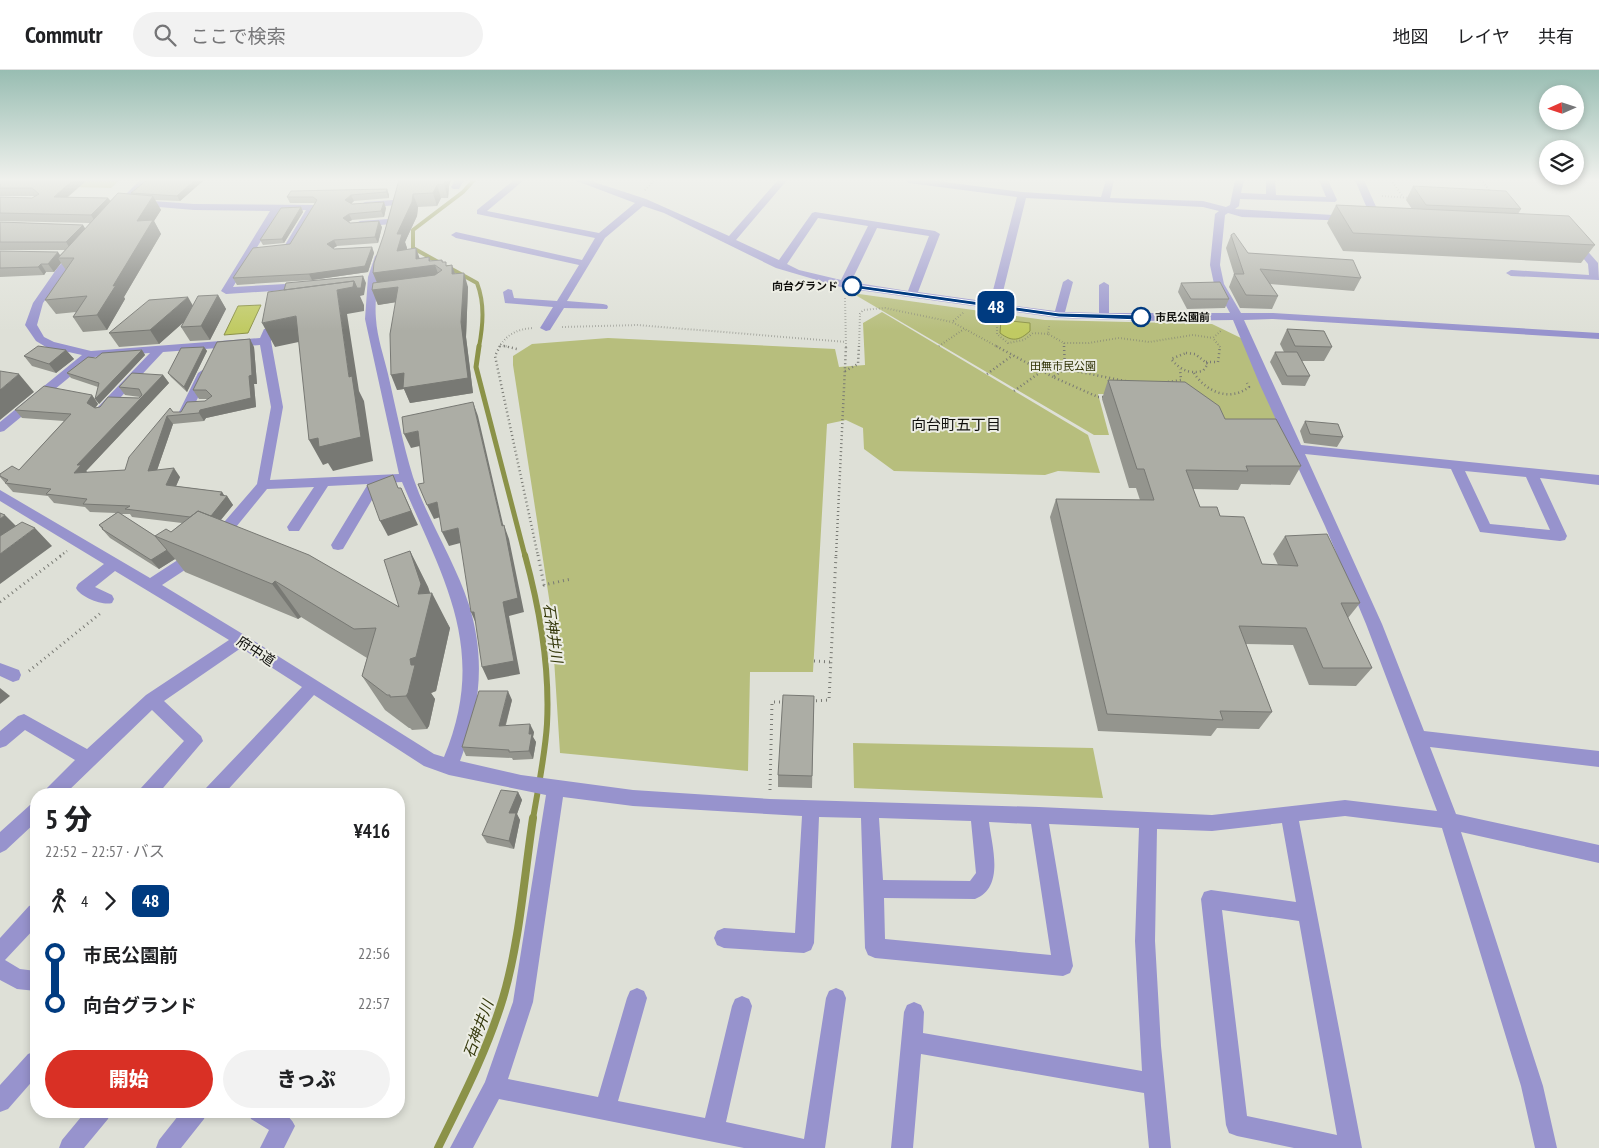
<!DOCTYPE html>
<html lang="ja">
<meta charset="utf-8">
<style>
:root{--surface:#fff;--page:#f2f2f2;--text:#202124;--muted:#757577;--line:#e0e0e0;--accent:#d93025}
body{margin:0;font-family:"PT Sans Narrow","Noto Sans JP",sans-serif;background:var(--page);color:var(--text);height:100vh;display:flex;flex-direction:column;font-size:19px;white-space:nowrap}
*{box-sizing:border-box;margin:0}
p{font-size:16px;color:var(--muted)}
.icon{flex:none;width:28px;height:28px;fill:none;stroke:currentColor;stroke-width:2;stroke-linecap:round;stroke-linejoin:round}
.map{position:relative;flex:1;overflow:hidden}
.details{position:absolute;left:30px;top:718px;width:375px;height:330px;display:flex;flex-direction:column;background:var(--surface);border-radius:20px;box-shadow:0 2px 8px #0003}
.details>*{flex:none}
.badge{padding:0 10px;border-radius:8px;font-size:18px;line-height:32px}
.needle{width:32px;rotate:267deg}
.buttons{position:absolute;left:1539px;top:15px;display:grid;gap:10px}
.buttons a{display:grid;place-items:center;width:45px;height:45px;border-radius:50%;background:var(--surface);box-shadow:0 2px 8px #0003;font-size:25px}
.map>.badge{position:absolute;translate:-50% -50%;box-shadow:0 0 0 2px #fff}
.legs{display:flex;align-items:center;gap:8px;height:55px;padding:0 15px;font-size:16px}
.legs p{margin-inline-start:auto}
.overview{display:flex;align-items:center;justify-content:space-between;height:85px;padding:0 15px}
h1{font-size:28px;font-weight:800;line-height:38px}
.action{display:flex;gap:10px;margin-top:auto;padding:10px 15px}
.action a{flex:1;height:58px;border-radius:30px;background:var(--accent);color:#fff;font-size:20px;font-weight:800;line-height:58px;text-align:center}
.action a+a{background:var(--page);color:var(--text)}
ul{padding:0 15px;list-style:none}
li{display:flex;align-items:center;gap:18px;height:50px;font-size:19px}
li i{display:grid;place-items:center;width:8px;height:100%;margin:0 6px;background:currentColor}
li i::after{content:'';width:12px;height:12px;margin:-6px;border:4px solid;border-radius:50%;background:var(--surface)}
li p{margin-inline-start:auto}
li:first-child i{background:linear-gradient(#0000 50%,currentColor 0)}
li:last-child i{background:linear-gradient(currentColor 50%,#0000 0)}
header{display:flex;align-items:center;gap:30px;box-sizing:border-box;height:70px;padding:0 25px;background:var(--surface);border-bottom:1px solid var(--line)}
header strong{font-size:24px}
nav{display:flex;gap:28px;margin-inline-start:auto;font-size:18px}
.search{width:350px;height:45px;background:var(--page);display:flex;align-items:center;gap:12px;box-sizing:border-box;padding:0 18px;border-radius:28px;color:var(--muted);font-size:19px}
.map>svg:first-child{display:block}
</style>
<header>
<strong>Commutr</strong>
<div class="search"><svg class="icon" aria-label="search" viewBox="0 0 24 24"><circle cx="10" cy="10" r="6"/><path d="M15 15l6 6"/></svg>ここで検索</div>
<nav><a>地図</a><a>レイヤ</a><a>共有</a></nav>
</header>
<div class="map">
<svg width="1599" height="1078" viewBox="0 0 1599 1078">
<rect width="100%" height="100%" fill="#dee0d7"/>
<path fill="#b7be7d" d="M79,110h41l-9,8 -41,-1z
M852,223l193,27 167,4 31,15 35,84 -60,-1 -13,-26 -107,-2 11,41h-15z
M882,242l206,123 12,38 -42,-2 -13,4 -151,-4 -30,-22 -1,-21 -17,-8 -19,4 -14,248h-63l-2,99 -188,-18 -9,-142 -38,-246v-9l19,-12 76,-6 227,11 4,18 26,-2 -2,-42z
M853,673l240,5 10,50 -249,-10z"/>
<path fill="#c0ca62" stroke="#8b9248" d="M261,235l-13,28 -24,2 14,-29z
M1001,250l29,3v8c-11,10 -18,11 -30,2z"/>
<g fill="none" stroke-linecap="round" stroke-linejoin="round">
<path stroke="#8b9248" stroke-width="4" d="M440,193l-27,-15v-18l50,-38 11,-12
M448,197l29,16c8,21 6,42 2,64"/>
<path stroke="#8b9248" stroke-width="5" d="M479,276l-3,21 49,189"/>
<path stroke="#8b9248" stroke-width="6" d="M525,485c15,55 25,112 22,169 -2,32 -9,64 -14,95"/>
<path stroke="#8b9248" stroke-width="8" d="M438,1078c24,-49 49,-97 65,-150 17,-58 21,-121 30,-180"/>
<path stroke="#797a74" stroke-width="2" stroke-dasharray="0.5 2.5" stroke-linecap="butt" d="M1391,110l12,17
M1481,110l9,11
M645,120l10,-10
M1382,126l28,2
M845,228l1,49
M963,243l-11,9 46,25
M995,250h2v14l11,9 16,-3 9,-7 15,1
M1049,256l-1,8 16,9h25l30,-5 30,4 44,-7 20,3
M562,257l75,-2 209,17
M1064,273v4
M500,275l9,2
M939,276l25,-17
M499,277c8,-13 19,-18 34,-19
M859,277l1,-33 3,-4 22,-2 67,14
M1220,277l-7,-9 9,-8"/>
<path stroke="#797a74" stroke-width="2.5" stroke-dasharray="1 3" stroke-linecap="butt" d="M500,276l-5,10 43,200
M504,276l13,3
M996,276l57,31
M1064,276l1,23 65,13
M1186,283l9,1 13,10 -5,7c-15,3 -22,-1 -32,-12z
M1206,292h12l2,-16
M1065,299l-12,8 45,20
M845,301l13,-7 1,-18
M1194,303c12,19 36,29 55,14l-2,-4
M987,304l26,-19
M1168,312l13,-2 -1,-11
M1014,321l28,-20
M1098,327h8
M60,486l7,-5
M836,486l10,-210"/>
<path stroke="#797a74" stroke-width="3" stroke-dasharray="1 4" stroke-linecap="butt" d="M538,485l6,30 27,-6
M0,532l62,-47
M814,591l17,1
M29,601l73,-59
M811,631l18,-1 7,-145
M770,720l2,-88h13"/>
<path fill="#9793cd" fill-rule="evenodd" d="M140,110h10l-31,31h-6v-4z
M455,110h9l-5,9h-6l-2,-2z
M514,110h10l-37,31 112,22 36,-30 -61,-23h14l58,19 83,37 49,-56h9l-51,60 43,20 33,-47 3,-1 120,19 5,3 -22,58 72,10 27,-105 -108,-14 -4,-3h24l93,12 79,5 5,-17h8l-4,18 93,3 23,6 4,-2 5,-25h9l-3,13 25,1v-14h9l1,15 50,2 -7,-17h9l9,20 -2,2 -95,-3 -1,7 -4,3 115,7 3,1v4l-111,-4 -14,-4 -3,2 -5,50 4,19 17,29h32l326,20v6l-326,-20 -29,1 57,125 298,30v10l-59,-7 27,58 -2,4 -5,1 -80,-9 -29,-63 -146,-15 77,170 42,107 175,20v16l-169,-20 26,67 143,31v18l-138,-31 82,254 14,62h-22l-14,-62 -79,-258 -97,-12 -46,5 63,327h-68l-57,-12 -8,-3 -3,-8 -25,-226 3,-7 7,-2 85,12 -14,-79 -70,8 -55,-2 -2,112 6,105 10,102h-22l-5,-55 -223,-39 -8,94h-22l13,-136 3,-7 7,-3 7,3 3,7 -1,21 219,38 -7,-130 4,-113 -90,-4 24,142 -3,7 -7,3 -188,-18 -7,-3 -3,-7 -4,-130 -42,-1 -5,126 -3,7 -7,3 -80,-5 -7,-3 -3,-7 3,-7 7,-3 71,5 7,-117 -169,-10 -70,-9 -30,205 -25,77 90,18 29,-99 3,-7 7,-3 7,3 3,7 -29,103 87,17 27,-112 3,-7 7,-3 7,3 3,7 -26,116 78,17 22,-141 3,-7 7,-3 7,3 3,7 -21,150h-81l-245,-49 -26,49h-23l35,-66 28,-80 33,-207 -97,-20 -25,-9 -110,-71 -90,99h-21l3,-6 96,-101 -61,-39 -77,53 37,35 2,5 -45,53h-20l3,-6 43,-47 -32,-31 -87,84h-21l3,-6 28,-28 -50,-30 -19,16 -6,2v-17l18,-15 6,-2 63,35 59,-54 83,-55 -114,-69 -20,16 17,8 2,4 -2,4c-9,3 -32,-6 -36,-15l2,-4 26,-20 -104,-63v-11l150,88 43,-28 5,-1 5,1 2,4 -2,4 -41,27 84,51 188,118 10,3c45,-108 -1,-178 -42,-275l-20,1 -39,66 -5,1 -5,-1 -2,-4 37,-61 -40,2 -29,45h-10l-2,-4 27,-40 -47,2 -44,54h-10l-2,-4 2,-4 44,-51 14,-77 -11,-62 -97,7 -58,62 -4,1 -6,-4 2,-3 53,-55 -56,4 -90,74 -4,1v-10l82,-67 -36,-8 -10,-6 -11,-16 8,-22 25,-36 16,-17 4,-1 5,3 -17,19 -23,32 -6,22 7,12 10,5 37,9 169,-13 4,-9h8l2,2 -3,10 12,66 -13,73 129,-6 -34,-155 3,-42 7,-21 5,-3 4,1 1,2c-6,20 -11,42 -9,63 1,18 8,38 12,55 8,35 15,70 25,103 15,44 42,84 56,128 17,55 11,104 -9,156l61,14 112,15 137,9 269,8 173,8 133,-15 92,11 -71,-187 -41,-98 -65,-141 -27,-65 -74,1 -100,-3 -215,-30 -68,-20 -112,-55 -21,-7 -38,32 -38,63 36,3 4,1 1,2 -1,2 -43,-1 -14,22 -4,1 -6,-3 13,-21 -48,-4 -2,-11 5,-3 4,1 2,8 43,3 22,-36 -123,-27 -5,-3 5,-3 126,28 13,-22 -118,-24v-4zM1026,128l177,9 16,4 -4,3 -5,51 4,19 16,29h-121v-28l-5,-3 -5,3v28l-34,-1 8,-30 -5,-3 -5,3 -8,29 -55,-7zM818,148l50,8 -27,54 -42,-10 -12,-6zM877,158l52,8 -21,55 -57,-9zM1465,401l61,6 24,53 -60,-6zM879,748l92,3 5,52 -6,8 -87,-1zM989,752l42,2 20,131 -166,-16 -1,-41 91,1c30,-12 17,-52 14,-77zM1222,840l77,11 38,214 -90,-19z
M1355,110h9l18,40 -2,2 -3,1 -5,-3z
M139,130l55,4 122,1 2,2 -26,43 -20,2 -5,-3 1,-2 17,-2 21,-35 -27,1 -46,76 70,-4 5,3 -5,3 -77,5 -5,-3 49,-80 -76,-1 -58,-5v-4z
M393,130l3,1v4l-31,3 -5,-3 5,-3z
M388,149l5,3 -2,2 -31,3 -5,-3 5,-3z
M1573,167l3,1 22,25 1,17 -88,-4 -5,-3 5,-3 78,5 -1,-11 -20,-24z
M204,299l6,4 -21,43 -2,3h-8l-2,-3 21,-43z
M0,593l19,7 2,5 -2,5 -6,2 -13,-6z
M36,733v19l-30,28 -6,3v-21l30,-27z
M36,833v24l-31,33 15,9 16,2v20l-19,-2 -17,-9v-42l29,-32z
M36,981v26l-28,32 -8,3v-27l28,-31z
M86,1041h25l-3,8 -24,29h-25l3,-8z
M182,1041h25l-3,8 -23,29h-25l3,-8z
M248,1041c18,0 39,-4 47,15l-11,22h-24l9,-18 -18,-11z"/>
</g>
<path fill="#94958e" fill-rule="evenodd" d="M0,110h87l-19,17 40,1 3,3 21,-7 -1,-1 73,-13 -24,21 -25,-1 6,10 -7,11 7,13 -37,63 1,2 -18,31 -24,2 -10,-15 3,-5 -20,2 -11,-14 21,-30 -5,-7 -7,9h-8l-2,3 -44,2v-26l60,4 5,-5h-65v-28l83,3 2,4 5,-6 -90,-2v-24l32,1 3,-2h-35z
M399,110h52l-2,6 -1,12h-7l-4,8 -19,1 -1,9 -12,26 2,6v2l9,-2 3,11 10,-2 1,4 12,-1 1,2 25,25 -2,50 7,56 -63,10 -6,-14 -7,1 -2,-88 -17,3 -6,-15 5,-7 -4,-10 11,-39z
M1413,116l108,23 -3,5 77,31 -14,18 -238,-12 -16,-28 9,-18 76,4 -6,-9z
M387,119l2,6v3l-35,3 -3,3 35,4 -2,9 -32,3 -4,2 2,1 32,4 -4,16 -41,3 -4,2 1,1 38,-2 2,6 -6,19 -56,8 -75,5 -4,-7 57,-34 25,-41h-25l-3,-6z
M301,137l2,5 -19,31 -21,2 -3,-5z
M1231,165l17,18 113,25 -7,13 -84,-7 8,12 -6,13 -32,-1 -11,-21 5,-13 -8,-26z
M1181,213l48,16 -4,9 -38,1 -9,-17z
M218,225l8,14 -16,31 -20,1 -9,-14 3,-5 -25,22 -40,3 -10,-14 84,-27z
M1287,259l45,18 -8,14h-22l8,15 -5,10 -23,-1 -12,-23 5,-10h9l-4,-8z
M204,277l3,4 -20,41 -16,-15 -3,-4z
M254,277l3,37h-3l2,23 -50,11 -2,3 -31,3 -16,46 23,7 -4,9 46,6 2,4h3l6,9 -12,15 178,87 11,-56 18,36 2,6 20,35 -14,63 -5,2 4,6 -6,27 -2,3 -15,1 -2,-2h-1l-24,-18 -23,-34 5,-18 -66,-41 -3,2 -113,-47 -10,-13 -16,10 -49,-31 -8,-9 -3,-4 17,-12 -26,-1 -5,-5 -31,-4 -6,-7 -35,-4 -13,-15v-3l19,-4 45,-49 -42,-3 -7,-8 77,-15 6,9 -3,4 44,-10 1,-1 -15,-2 -6,-8 44,-12 6,8 -83,88 1,1 38,-2 45,-62 3,4h8l24,-11 4,-2h-10l-6,-9zM121,444h9l2,3 50,6 -11,9 -16,4z
M66,280l8,9 -18,14 -24,-7 -8,-10z
M142,280l3,5 -46,49 -1,-17 -27,-9 -4,-5 29,-15z
M1108,310l117,39 76,47 -11,19 -49,-1 -3,6 -45,-1 7,18 20,9 42,48 16,1 -5,-11 12,-18 75,67 -12,15 24,50 -16,18 -47,-1 -16,-40 -47,-1 26,68 -13,17 -42,-1 -6,8 -113,-5 -48,-214 6,-18 84,1 -4,-12h-7l-27,-89z
M1305,351l38,16 -6,10 -33,-4 -4,-12z
M814,626l-2,92 -34,-1v-12z
M512,630l-6,25 28,7 -1,5 3,5 -3,17 -20,1 -1,-2 -46,-2 -4,-9z
M518,722l4,8 -5,14 3,6 -6,29 -27,-6 -5,-8z"/>
<path fill="#787974" d="M73,110h14l-28,24 -5,-7z
M195,110h9l-24,21 -3,-5z
M444,110h7l-2,6 -1,12 -4,-14z
M437,115l4,13 -4,8 -4,-13z
M387,119l2,6v3l-3,-6z
M413,124l5,13 -1,9 -12,26 2,6 -5,17 -5,-14v-17z
M351,125l3,6 -7,6 -2,-7z
M153,126l8,14 -7,11 7,13 -37,63 1,2 -18,31 -10,-15 40,-94z
M108,128l5,7 -17,18 -5,-8z
M384,132l2,6 -2,9 -3,-6z
M301,137l2,5 -19,31 -2,-4z
M349,144l3,6 -7,4 -2,-6z
M379,151l3,6 -4,16 -3,-6z
M83,155l5,8 -17,17 -5,-8z
M334,170l3,6 -7,4 -3,-6z
M372,177l2,6 -6,19 -56,8 -3,-6z
M416,178l5,14 8,-1v-4l3,8h3l5,14 -61,8 -6,-14 43,-14z
M58,182l4,6h-4l3,5 -7,9 -6,-8z
M41,194l5,8 -2,3 -6,-8z
M452,195l5,14 -5,-5z
M464,203l4,14 -2,50 7,56 -63,10 -6,-14 -7,1 -6,-15 70,-53z
M363,206l3,7 -2,12 -4,1 4,9v6l-17,3 12,77 5,10 9,60 -40,10 -5,-8 -5,2 -14,-25 40,-63 -12,-87z
M398,217l6,14 -26,4 -6,-15z
M218,225l8,14 -16,31 -9,-14z
M188,227l8,14 -37,33 -9,-14z
M296,246l12,24 -33,7 -13,-24z
M250,269l4,8 3,37h-3l2,23 -50,11 -2,3 -5,-8 1,-3 49,-34z
M204,277l3,4 -20,41 -3,-5z
M66,280l8,9 -18,14 -7,-9z
M142,280l3,5 -46,49 -4,-5z
M19,304l15,18 -34,28v-30z
M163,305l6,8 -83,88 3,3 -15,-1 3,-8z
M92,325l6,9 -5,7 -6,-8z
M473,332l5,14 28,121 -2,-12 5,14 15,73 -15,4 11,58 -32,6 -6,-13 21,-65 -1,-76z
M167,346l6,8 -19,55 -6,-8z
M418,361l6,14 -13,3 -7,-14z
M174,398l6,9 -7,16 -7,-8z
M401,418l17,37 -30,11 -8,-15z
M222,422l4,6 1,-2 6,9 -19,23 -6,-9 12,-24z
M437,432l7,14 -10,3 -7,-14z
M5,445l17,17 -22,16v-29z
M35,458l17,18 -52,38v-30z
M458,458l6,14 -15,4 -7,-14z
M167,480l8,9 -16,10 -8,-9z
M410,481l18,36 3,9 1,-3 18,35 -14,63 -5,2 4,6 -6,27 -2,3 -21,-33 5,-31 -1,-6 8,-65z
M275,511l26,36 -3,2 -26,-35z
M471,542h3l3,14z
M0,618l10,8 -10,8z
M508,621l4,9 -9,34 -4,-8z
M530,654l4,8 -1,5 3,5 -3,17 -4,-8v-17z
M518,722l4,8 -5,14 3,6 -6,29 -5,-8v-28z"/>
<path fill="#acada5" stroke="#787974" d="M0,110h73l-19,17 54,1 -17,17 -91,-2v-16l32,1 7,-4 -7,-6h-32z
M147,110h48l-18,16 -46,-3z
M399,110h45v4l-7,1 -4,8 -20,1 -1,8 -15,32h5l-5,17 19,-3v11l13,-2v4l13,-1v2h4v4l6,-1v9l12,-1 -3,49 7,56 -65,10 1,-15 -13,2 -1,-41 8,-47 -26,3 1,-7 62,-8 7,-5 -7,-5 -62,8 1,-10 10,-29z
M1413,116l93,5 15,18 -95,-4z
M387,119l-1,3 -35,3 -6,5 7,4 32,-2 -3,9 -32,3 -6,4 7,5 29,-2 -4,16 -41,3 -7,4 7,5 38,-2 -7,19 -56,8 -76,4 20,-30 37,-4 27,-44 -4,-3h-26l4,-6z
M118,123l35,3 -16,25 16,-1 -40,66 3,-1 -19,30 -24,2 14,-21 -42,4 29,-42h-16z
M1336,135l233,11 26,29 -242,-12z
M301,137l-19,32 -22,1 21,-32z
M0,152l83,3 -17,17h-66z
M1234,163l14,20 105,7 8,18 -101,-9 18,27 -32,-1 -12,-21h10l-13,-39z
M0,181l58,1 -10,12h-7l-3,3 -38,1z
M363,206l-2,12h-4l-3,-7 -70,9 2,-7z
M354,211l-1,6 -16,3 12,87 3,-1 9,61 -42,10 -1,-9 -9,2 -13,-124 -34,7 6,-31z
M1220,212l9,17h-38l-10,-16z
M218,225l-17,31 -20,1 17,-31z
M188,227l-38,33 -41,3 40,-33z
M1287,259l37,2 8,16 -37,-1z
M250,269l2,36 -3,1 2,22 -51,12 -1,3 -32,3 -19,55 26,-3 -8,17 56,7 -2,3 7,1 -16,20 -13,-5 -8,6 -65,-8 5,-3 -47,-2 4,-5 -41,-5 5,-5 -46,-6 3,-3 -8,-4v-2l12,-8 7,4 52,-56 -56,-4 29,-24 48,9 -5,8 8,5 5,-1 8,-10 31,1 3,-3 -3,-6 -20,-2 13,-14 31,2 -86,90h4l-7,8 51,-3 4,-13 41,-49 3,4h8l6,-10 18,-1 7,-5 -6,-6h-13l24,-48z
M38,276l28,4 -17,14 -25,-8z
M204,277l-20,40 -16,-14 13,-25z
M142,280l-47,49 4,-16 -32,-10 21,-16 8,1 6,-5z
M1275,282h22l13,24h-23z
M0,301l19,3 -19,16z
M1108,310l77,2 34,24 6,13h51l25,47h-55l2,5 -62,-1 14,37h17l3,9 24,1 18,47 36,2 -13,-30 42,-2 33,69h-19l31,65h-49l-17,-40 -67,-2 33,86 -52,-1 3,9 -116,-6 -51,-215 98,1 -10,-31h-7z
M473,332l29,124 2,-1 14,73 -15,4 11,59 -32,6 -8,-55h-3l-13,-84 -16,4 -5,-30 -10,3 -9,-21 6,-1 -6,-52 -14,3 -2,-17z
M1305,351l33,3 5,13 -33,-3z
M393,405l5,13h3l10,23 -31,10 -13,-36z
M198,441l111,44 90,52 -15,-47 26,-9 11,33 -3,10 14,-1 -16,64 -6,2 1,6h4l-7,28 -2,3 -16,1v-2h-3l-25,-19 14,-48 -22,1 -79,-48 -3,3 -117,-48 11,-7 5,3z
M118,442l37,24 12,14 -16,10 -49,-31 1,-1 -4,-3z
M0,443l5,2 -5,4z
M22,452l13,6 -35,26v-18z
M479,621h29l-9,35 31,-2 -1,10h3l-3,17 -20,1v-2l-47,-3z
M783,625l31,1 -2,80 -34,-1z
M501,720l17,2 -9,21h7l-7,28 -27,-6z"/>
<linearGradient id="sky" x2="0" y2="1"><stop stop-color="#98bdb2"/><stop offset="0.42" stop-color="#f0f1ed"/><stop offset="1" stop-color="#f0f1ed" stop-opacity="0"/></linearGradient>
<rect width="1599" height="261" fill="url(#sky)"/>
<path fill="#003b80" stroke="#fff" d="M850,214l209,29 82,2 3,2 -3,3 -82,-3 -207,-29 -2,-1z"/>
<g fill="#fff" stroke="#003b80" stroke-width="2.5">
<circle cx="852" cy="216" r="9"/>
<circle cx="1141" cy="247" r="9"/>
</g>
<g text-anchor="middle" dominant-baseline="central" stroke-width="4" stroke-linejoin="round" paint-order="stroke">
<g font-size="11" font-weight="bold" fill="#0f0f0c" stroke="#ecede4" text-anchor="end">
<text x="838" y="216">向台グランド</text>
<text x="1155" y="247" text-anchor="start">市民公園前</text>
</g>
<g font-size="11" fill="#2c2f01" stroke="#ecede4">
<text x="1063" y="296">田無市民公園</text>
</g>
<g font-size="14" fill="#0f0f0c" stroke="#ecede4">
<text transform="translate(256 581) rotate(33)">府中道</text>
</g>
<g font-size="15" fill="#0f0f0c" stroke="#ecede4">
<text x="956" y="354">向台町五丁目</text>
</g>
<g font-size="15" font-style="italic" fill="#35390c" stroke="#ecede4">
<text transform="translate(553 563) rotate(82)">石神井川</text>
<text transform="translate(478 959) rotate(-70)">石神井川</text>
</g>
</g>
</svg>
<div class="buttons">
<a><svg class="needle" viewBox="-14 -14 28 28"><path d="M0-13l5 13h-10z" fill="#e53935"/><path d="M0 13l5-13h-10z" fill="#757577"/></svg></a>
<a><svg class="icon" aria-label="layers" viewBox="0 0 24 24"><path d="M12 4l9 5-9 5-9-5zM3 14l9 5 9-5"/></svg></a>
</div>
<b class="badge" style="left:996px;top:237px;background:#003b80;color:#fff">48</b>
<section class="details">
<div class="overview"><div><h1>5 分</h1><p>22:52 – 22:57 · バス</p></div><b>¥416</b></div>
<div class="legs"><svg class="icon" aria-label="walk" viewBox="0 0 24 24"><circle cx="13" cy="4" r="2"/><path d="M13 8l-2 6 4 7M11 14l-3 7M7 12l3-4h3l4 4"/></svg>4<svg class="icon" aria-label="forward" viewBox="0 0 24 24"><path d="M9 5l7 7-7 7"/></svg><b class="badge" style="background:#003b80;color:#fff">48</b></div>
<ul>
<li><i style="color:#003b80"></i><b>市民公園前</b><p>22:56</p></li>
<li><i style="color:#003b80"></i><b>向台グランド</b><p>22:57</p></li>
</ul>
<div class="action"><a>開始</a><a>きっぷ</a></div>
</section>
</div>
